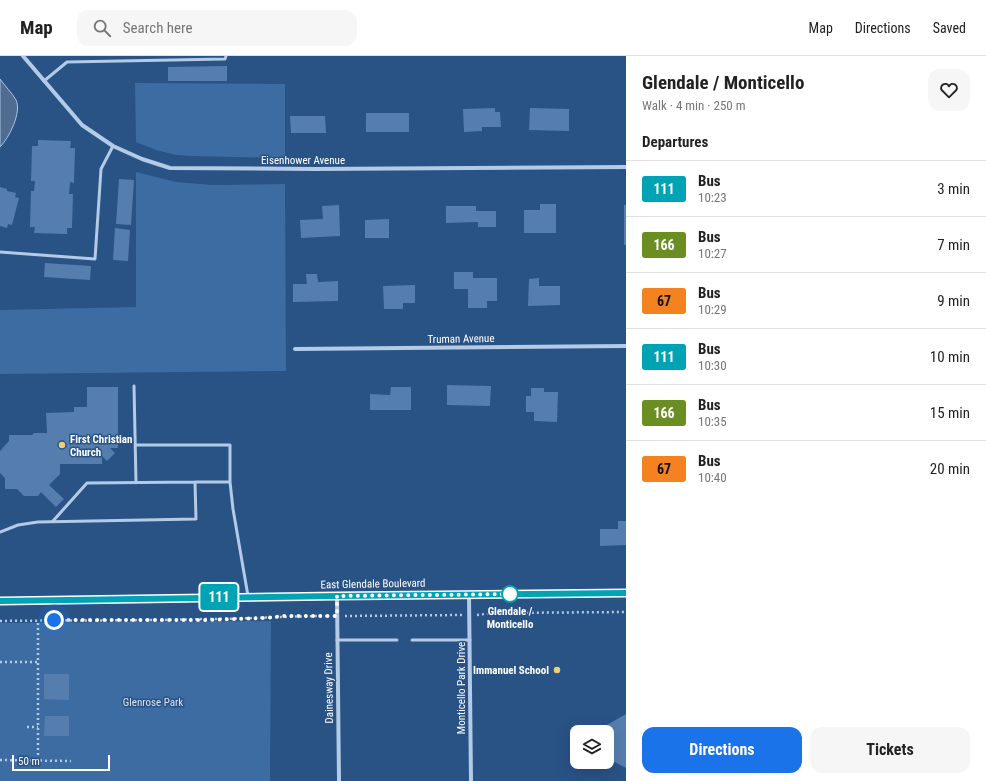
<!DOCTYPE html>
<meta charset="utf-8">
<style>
:root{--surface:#fff;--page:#f6f6f6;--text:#222;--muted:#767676;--line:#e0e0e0;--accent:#1a73e8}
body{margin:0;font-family:"Roboto Condensed",sans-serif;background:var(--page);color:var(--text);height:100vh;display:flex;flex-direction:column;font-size:15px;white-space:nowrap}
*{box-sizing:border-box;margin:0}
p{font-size:13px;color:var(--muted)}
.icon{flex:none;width:22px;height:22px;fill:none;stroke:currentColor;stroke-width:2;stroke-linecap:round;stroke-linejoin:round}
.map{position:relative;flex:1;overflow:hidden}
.sheet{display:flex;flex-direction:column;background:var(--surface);width:360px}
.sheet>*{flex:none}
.badge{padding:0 8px;border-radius:3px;font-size:14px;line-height:26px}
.fabs{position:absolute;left:570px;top:669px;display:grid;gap:8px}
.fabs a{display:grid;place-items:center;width:44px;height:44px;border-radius:8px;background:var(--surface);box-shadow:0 4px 16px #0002;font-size:20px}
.scale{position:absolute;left:12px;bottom:10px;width:98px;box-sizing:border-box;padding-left:4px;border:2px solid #fff;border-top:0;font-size:11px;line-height:14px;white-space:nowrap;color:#fff;-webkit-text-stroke:3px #295285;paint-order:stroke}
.you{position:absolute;width:20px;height:20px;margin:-10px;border:3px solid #fff;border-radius:50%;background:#1a73e8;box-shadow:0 0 0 6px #1a73e833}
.map>.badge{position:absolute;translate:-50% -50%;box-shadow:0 0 0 2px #fff}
h2{padding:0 16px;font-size:15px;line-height:36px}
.round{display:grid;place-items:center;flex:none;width:42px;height:42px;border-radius:12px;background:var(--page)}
.headline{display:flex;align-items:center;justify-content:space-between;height:68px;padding:0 16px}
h1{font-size:19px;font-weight:700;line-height:30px}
.primary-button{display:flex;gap:8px;margin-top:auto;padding:8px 16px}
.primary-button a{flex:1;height:46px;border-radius:12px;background:var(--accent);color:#fff;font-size:16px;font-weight:700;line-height:46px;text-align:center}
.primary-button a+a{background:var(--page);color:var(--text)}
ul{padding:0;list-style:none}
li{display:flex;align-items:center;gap:12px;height:56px;padding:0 16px;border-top:1px solid var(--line)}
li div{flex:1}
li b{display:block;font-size:15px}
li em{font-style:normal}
li .badge{min-width:44px;font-weight:700;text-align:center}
header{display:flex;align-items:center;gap:24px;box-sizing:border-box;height:56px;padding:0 20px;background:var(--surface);border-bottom:1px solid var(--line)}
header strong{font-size:19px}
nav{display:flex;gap:22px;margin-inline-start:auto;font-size:14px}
.search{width:280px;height:36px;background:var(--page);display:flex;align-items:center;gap:10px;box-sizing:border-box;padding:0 14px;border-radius:12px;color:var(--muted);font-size:15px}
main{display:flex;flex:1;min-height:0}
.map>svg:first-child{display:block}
</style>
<header>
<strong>Map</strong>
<div class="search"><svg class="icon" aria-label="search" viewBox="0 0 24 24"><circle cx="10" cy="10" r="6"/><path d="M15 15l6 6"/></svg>Search here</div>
<nav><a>Map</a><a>Directions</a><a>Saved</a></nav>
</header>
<main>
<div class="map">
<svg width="626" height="725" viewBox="0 0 626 725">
<rect width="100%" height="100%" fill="#295285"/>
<path fill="#3d6ca2" d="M135,27l150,1v74l-93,-2 -16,-1 -20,-5 -20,-8z
M136,116l40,10 36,3 73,-1 1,187 -286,3v-64l136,-3z
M271,565l-1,160h-270v-158z"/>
<path fill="#506d91" stroke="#a8c6e8" d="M0,23c5,7 12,14 16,21 6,12 -7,38 -16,47z"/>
<path fill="#557eaf" d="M227,10v15h-59v-14z
M495,52v4h5l1,15h-19v4l-18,1 -1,-23z
M530,52l39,1v22l-40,-1z
M366,57h43v19h-43z
M290,60h35l1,17h-35z
M38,84l33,1 -1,7h5l-1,35 -4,-1 -1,12h4l-1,34h-5v6l-33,-1 1,-6h-5l1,-36h3l1,-10h-4l1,-35h6z
M119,123l15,1 -3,45 -15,-1z
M0,131l7,2v2l9,2 -1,4 4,1 -7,27 -4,-1 -1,4 -7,-2z
M540,148h16v29h-32v-23h16z
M339,149l1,31 -39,2 -1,-18 23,-1 -1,-13z
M624,149h2v40h-2z
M446,150h30v5h20v16h-18v-5l-32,1z
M389,163v19h-24v-18z
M115,172l15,2 -2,31 -15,-1z
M45,207l46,3 -1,14 -46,-3z
M454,216h19v6h24v23h-10v7h-19v-19h-14z
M306,218h11l1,8 20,-1v20l-45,1v-18h14z
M539,222v8h21v19l-32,1 1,-27z
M415,229v18h-12v6h-19l-1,-23z
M447,329l44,1 -1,20 -43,-1z
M87,331h31v61h-8l5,5 -8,8 -5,-5v8h-42v10l-11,11 15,14 -8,8 -15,-15 -3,4h-14l-7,-7h-12v-11l-5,-5v-22l9,-10v-6h23l2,-2h13l-1,-20 28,-1v-5h13z
M391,331h20v23h-41v-16l20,1z
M531,332h13v4h14l-1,30 -23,-1v-9h-8v-16h5z
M618,465h8v24l-26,1v-17h18z
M44,618h25v26l-25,-1z
M626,658v54l-19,-10v-33z
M45,660h24v20h-25z"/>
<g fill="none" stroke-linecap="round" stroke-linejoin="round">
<path stroke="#b3cbe7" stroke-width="2.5" stroke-dasharray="2 3" stroke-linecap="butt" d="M477,559l16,-2 133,-1
M345,560l117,-1
M0,565c69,-1 137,0 206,-2 41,0 82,-3 124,-3
M0,606h38
M27,671h11
M0,704l71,1
M38,704v-140"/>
<path stroke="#b3cbe7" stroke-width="3" d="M44,25l23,-19 158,-3 1,-3
M0,196l95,7 6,-90 12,-23
M134,330l2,97
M136,389h94v37
M53,465l34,-38 108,-1
M0,476l18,-7 20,-3 158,-3 -1,-37h35l3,27 15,87
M337,584h60
M412,584h58"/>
<path stroke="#b3cbe7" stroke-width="4" d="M23,0l59,69 31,21 29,13 28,9 145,1 311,-2
M295,293l331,-3
M469,539l2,186
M337,540l2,185"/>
<path stroke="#b3cbe7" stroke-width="7" d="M0,545l337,-5 289,-3"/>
</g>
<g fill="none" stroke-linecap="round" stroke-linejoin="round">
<defs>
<path id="line" d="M0,545l337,-5 289,-3"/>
</defs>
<use href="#line" stroke="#fff" stroke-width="9"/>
<use href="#line" stroke="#00a3b4" stroke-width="6"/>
<path stroke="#fff" stroke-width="4" stroke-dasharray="0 7.2" d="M54,564h152l60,-2 17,-2h54v-20l179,-2h-6"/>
</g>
<g fill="#efcc7a" stroke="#295285" stroke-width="1.5">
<circle cx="62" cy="389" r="4"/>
<circle cx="557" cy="614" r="4"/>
</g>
<circle fill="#fff" stroke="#00a3b4" stroke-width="2" cx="510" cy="538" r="8"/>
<g text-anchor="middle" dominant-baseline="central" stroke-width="3" stroke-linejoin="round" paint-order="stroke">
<g font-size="11" fill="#fff" stroke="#295285">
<text x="303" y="104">Eisenhower Avenue</text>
<text transform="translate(461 283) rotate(-1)">Truman Avenue</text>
<text transform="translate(373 528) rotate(-1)">East Glendale Boulevard</text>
<text transform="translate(329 632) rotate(-91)">Dainesway Drive</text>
<text transform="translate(461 632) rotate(-90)">Monticello Park Drive</text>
</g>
<g font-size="11" font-weight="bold" fill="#fff" stroke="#295285" text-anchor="start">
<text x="70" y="383">First Christian<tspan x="70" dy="13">Church</tspan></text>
<text x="549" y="614" text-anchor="end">Immanuel School</text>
</g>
<g font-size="11" font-weight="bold" fill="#fff" stroke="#295285">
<text x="510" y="555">Glendale /<tspan x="510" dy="13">Monticello</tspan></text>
</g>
<g font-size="11" fill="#d7e5f6" stroke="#295285">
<text x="153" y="646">Glenrose Park</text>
</g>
</g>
</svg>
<div class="fabs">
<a><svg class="icon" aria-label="layers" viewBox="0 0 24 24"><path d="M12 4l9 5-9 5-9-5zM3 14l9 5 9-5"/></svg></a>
</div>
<div class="scale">50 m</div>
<div class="you" style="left:54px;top:564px"></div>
<b class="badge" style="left:219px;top:541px;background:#00a3b4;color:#fff">111</b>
</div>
<section class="sheet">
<div class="headline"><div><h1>Glendale / Monticello</h1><p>Walk · 4 min · 250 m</p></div><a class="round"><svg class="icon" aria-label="heart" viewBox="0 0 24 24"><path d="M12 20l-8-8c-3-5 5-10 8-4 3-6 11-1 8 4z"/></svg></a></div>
<h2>Departures</h2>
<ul>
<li><span class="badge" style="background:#00a3b4;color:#fff">111</span><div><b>Bus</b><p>10:23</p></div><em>3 min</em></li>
<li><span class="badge" style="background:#6b8e23;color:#fff">166</span><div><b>Bus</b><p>10:27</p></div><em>7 min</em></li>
<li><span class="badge" style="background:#f58220;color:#111">67</span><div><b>Bus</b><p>10:29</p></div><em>9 min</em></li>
<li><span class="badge" style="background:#00a3b4;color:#fff">111</span><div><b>Bus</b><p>10:30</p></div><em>10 min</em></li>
<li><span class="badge" style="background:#6b8e23;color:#fff">166</span><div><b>Bus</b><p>10:35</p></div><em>15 min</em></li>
<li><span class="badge" style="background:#f58220;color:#111">67</span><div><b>Bus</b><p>10:40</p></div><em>20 min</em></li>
</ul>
<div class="primary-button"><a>Directions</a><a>Tickets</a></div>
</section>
</main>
